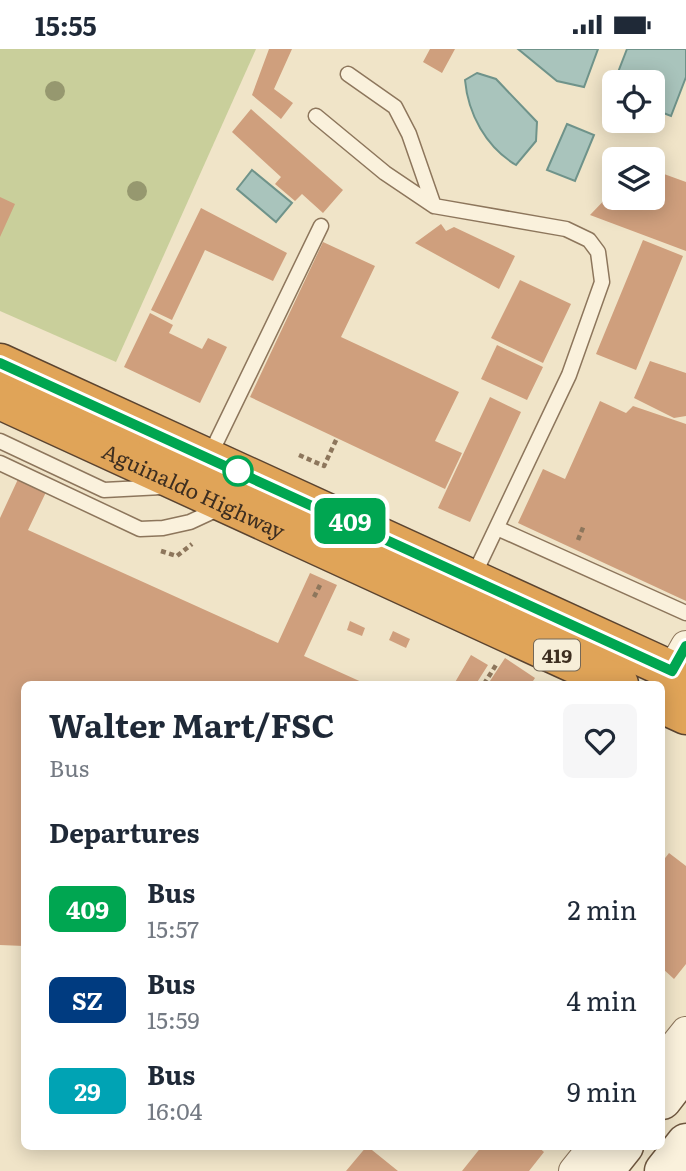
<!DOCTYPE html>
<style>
:root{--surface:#fff;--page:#f6f6f7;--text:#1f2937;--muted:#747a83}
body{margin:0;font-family:Literata,serif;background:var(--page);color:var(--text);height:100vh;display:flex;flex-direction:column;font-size:26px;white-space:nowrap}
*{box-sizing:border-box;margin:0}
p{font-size:23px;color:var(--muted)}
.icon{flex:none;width:38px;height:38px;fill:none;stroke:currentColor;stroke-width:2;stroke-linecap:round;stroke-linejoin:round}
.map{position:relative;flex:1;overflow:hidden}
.panel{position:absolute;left:21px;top:632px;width:644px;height:469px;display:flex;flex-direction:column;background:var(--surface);border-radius:10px;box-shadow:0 4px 18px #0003}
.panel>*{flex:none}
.badge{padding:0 14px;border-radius:10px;font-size:24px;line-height:46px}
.controls{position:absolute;left:602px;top:21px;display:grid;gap:14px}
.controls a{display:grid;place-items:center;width:63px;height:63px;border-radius:10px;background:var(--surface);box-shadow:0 4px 18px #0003;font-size:35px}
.map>.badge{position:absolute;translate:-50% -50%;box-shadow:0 0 0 4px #fff}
h2{padding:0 28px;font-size:26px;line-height:63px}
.round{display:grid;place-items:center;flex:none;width:74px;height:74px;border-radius:10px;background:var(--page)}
.summary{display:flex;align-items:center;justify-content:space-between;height:119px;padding:0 28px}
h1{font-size:33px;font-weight:700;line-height:52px}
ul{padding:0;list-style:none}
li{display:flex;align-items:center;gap:21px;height:91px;padding:0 28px}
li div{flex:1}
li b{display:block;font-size:26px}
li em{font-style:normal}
li .badge{min-width:77px;font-weight:700;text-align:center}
.status{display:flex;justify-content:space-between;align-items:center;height:49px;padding:0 35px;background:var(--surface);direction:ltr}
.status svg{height:19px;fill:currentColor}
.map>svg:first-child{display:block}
</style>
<div class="status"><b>15:55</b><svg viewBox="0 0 49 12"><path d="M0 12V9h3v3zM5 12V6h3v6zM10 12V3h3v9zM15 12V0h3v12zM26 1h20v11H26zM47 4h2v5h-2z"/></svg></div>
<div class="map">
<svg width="686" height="1122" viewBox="0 0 686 1122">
<rect width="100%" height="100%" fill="#f0e4c8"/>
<path fill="#c9cf9b" d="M0,0h256l-140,313 -116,-51z"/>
<path fill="#a9c4bc" stroke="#6f938a" stroke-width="2" d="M518,0h80l-14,38 -27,-6z
M627,0h59v28l-15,39 -18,-7v-27h-39v12l-4,-1z
M477,24l19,6 41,43 -1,19 -20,24c-30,-18 -48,-51 -51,-85z
M567,75l27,11 -19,46 -28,-11z
M252,121l40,33 -16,19 -39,-33z"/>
<path fill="#cf9f7d" d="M269,0h23l-18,40 19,14 -12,16 -29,-24z
M430,0h25l-13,24 -19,-11z
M251,60l92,81 -20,23 -21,-19 -7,7 -20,-17 6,-7 -49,-45z
M653,121l33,12v69l-96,-36 24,-25v8h39z
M0,148l15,7 -15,33z
M201,159l86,45 -14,28 -68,-31 -33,70 -21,-10z
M441,175l5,7 8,-4 61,29 -16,33 -84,-46z
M643,191l40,16 -47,114 -40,-16z
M323,193l52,24 -34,71 118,55 -24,49 27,12 -17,36 -195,-92z
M520,231l51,24 -28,59 -52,-25z
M150,264l23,12 -4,8 33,16 6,-11 19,9 -27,56 -76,-36z
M497,296l46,22 -16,33 -46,-21z
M650,312l36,12v43l-12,2 -40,-20z
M490,348l31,15 -51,110 -32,-14z
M600,352l26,12 7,-7 53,18v177l-168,-78 25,-54 22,10z
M19,428l28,13 -19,40 250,113 32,-70 27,12 -33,71 62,28h-342v262l-24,-1v-427z
M350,572l15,7 -3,8 -15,-6z
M393,582l17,8 -4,9 -17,-8z
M471,606l17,10 -12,19h-22z
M505,609l30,20 -4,6h-43z
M669,804l17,13v98l-12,15 -12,-11v-106z
M367,1097l31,25h-52z
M482,1097h55l7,6 -15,19h-67z"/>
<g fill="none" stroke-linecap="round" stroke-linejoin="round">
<defs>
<path id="lane" d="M348,25l47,33 14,27 25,72
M316,67l69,57 49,33 132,23 23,11 9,12 4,30 -33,93 -96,202
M0,392l104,49 58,-3
M209,408l112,-231
M0,414l140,66 23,-1 27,-6 28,-13
M497,479l189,85"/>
<path id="street" d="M672,622l14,-25
M662,1013l24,-30
M574,1122l20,-25"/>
<path id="secondary" d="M662,1051l24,-31
M604,1122l20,-25
M664,1122l22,-28"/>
<g id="highway">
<path d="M0,314l686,314"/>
<path id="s1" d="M0,351l619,284"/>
<path d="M662,655l24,11"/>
</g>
</defs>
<use href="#lane" stroke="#8d765c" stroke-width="17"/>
<use href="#street" stroke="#8d765c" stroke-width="32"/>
<use href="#secondary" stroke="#6f573f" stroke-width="41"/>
<use href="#highway" stroke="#5b4430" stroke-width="41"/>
<path stroke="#8d765c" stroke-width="4.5" stroke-dasharray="5 3.5" stroke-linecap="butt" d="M299,406l25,11 13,-28
M578,491l6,-15
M161,502l16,5 15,-12
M314,548l6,-12
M484,635l12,-19"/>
<use href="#lane" stroke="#faf1dc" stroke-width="14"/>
<use href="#street" stroke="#faf1dc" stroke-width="30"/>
<use href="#secondary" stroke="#faf1dc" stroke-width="38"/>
<use href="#highway" stroke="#e0a458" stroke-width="38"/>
</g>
<g fill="#96986f">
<circle cx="55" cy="42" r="10"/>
<circle cx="137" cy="142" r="10"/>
</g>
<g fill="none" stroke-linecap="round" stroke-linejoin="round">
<defs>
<path id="line" d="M0,314l672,308 14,-25"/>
</defs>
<use href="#line" stroke="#fff" stroke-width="16"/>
<use href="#line" stroke="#00a651" stroke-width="10"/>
</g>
<circle fill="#fff" stroke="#00a651" stroke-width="3.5" cx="238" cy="422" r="14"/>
<g text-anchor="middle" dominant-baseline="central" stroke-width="5" stroke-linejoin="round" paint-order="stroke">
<rect fill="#f7eed8" stroke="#756857" stroke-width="2" x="534" y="590.5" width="46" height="31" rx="5"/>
<g font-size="19" font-weight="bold" fill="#3d2e20">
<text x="557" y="606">419</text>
</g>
<g font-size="21" fill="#3d2e20" stroke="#f7eed8">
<text stroke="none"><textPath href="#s1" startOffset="214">Aguinaldo Highway</textPath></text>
</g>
</g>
</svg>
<div class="controls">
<a><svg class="icon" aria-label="locate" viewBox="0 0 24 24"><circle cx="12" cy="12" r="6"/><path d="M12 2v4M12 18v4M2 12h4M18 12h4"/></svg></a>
<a><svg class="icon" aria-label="layers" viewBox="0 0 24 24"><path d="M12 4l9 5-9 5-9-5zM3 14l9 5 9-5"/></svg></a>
</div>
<b class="badge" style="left:350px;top:472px;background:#00a651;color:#fff">409</b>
<section class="panel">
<div class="summary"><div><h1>Walter Mart/FSC</h1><p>Bus</p></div><a class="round"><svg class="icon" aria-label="heart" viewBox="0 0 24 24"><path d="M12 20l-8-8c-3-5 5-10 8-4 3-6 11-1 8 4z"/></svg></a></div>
<h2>Departures</h2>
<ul>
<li><span class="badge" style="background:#00a651;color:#fff">409</span><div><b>Bus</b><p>15:57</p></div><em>2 min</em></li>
<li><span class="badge" style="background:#003b80;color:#fff">SZ</span><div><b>Bus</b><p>15:59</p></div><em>4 min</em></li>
<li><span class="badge" style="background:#00a3b4;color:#fff">29</span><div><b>Bus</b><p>16:04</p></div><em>9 min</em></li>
</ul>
</section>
</div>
